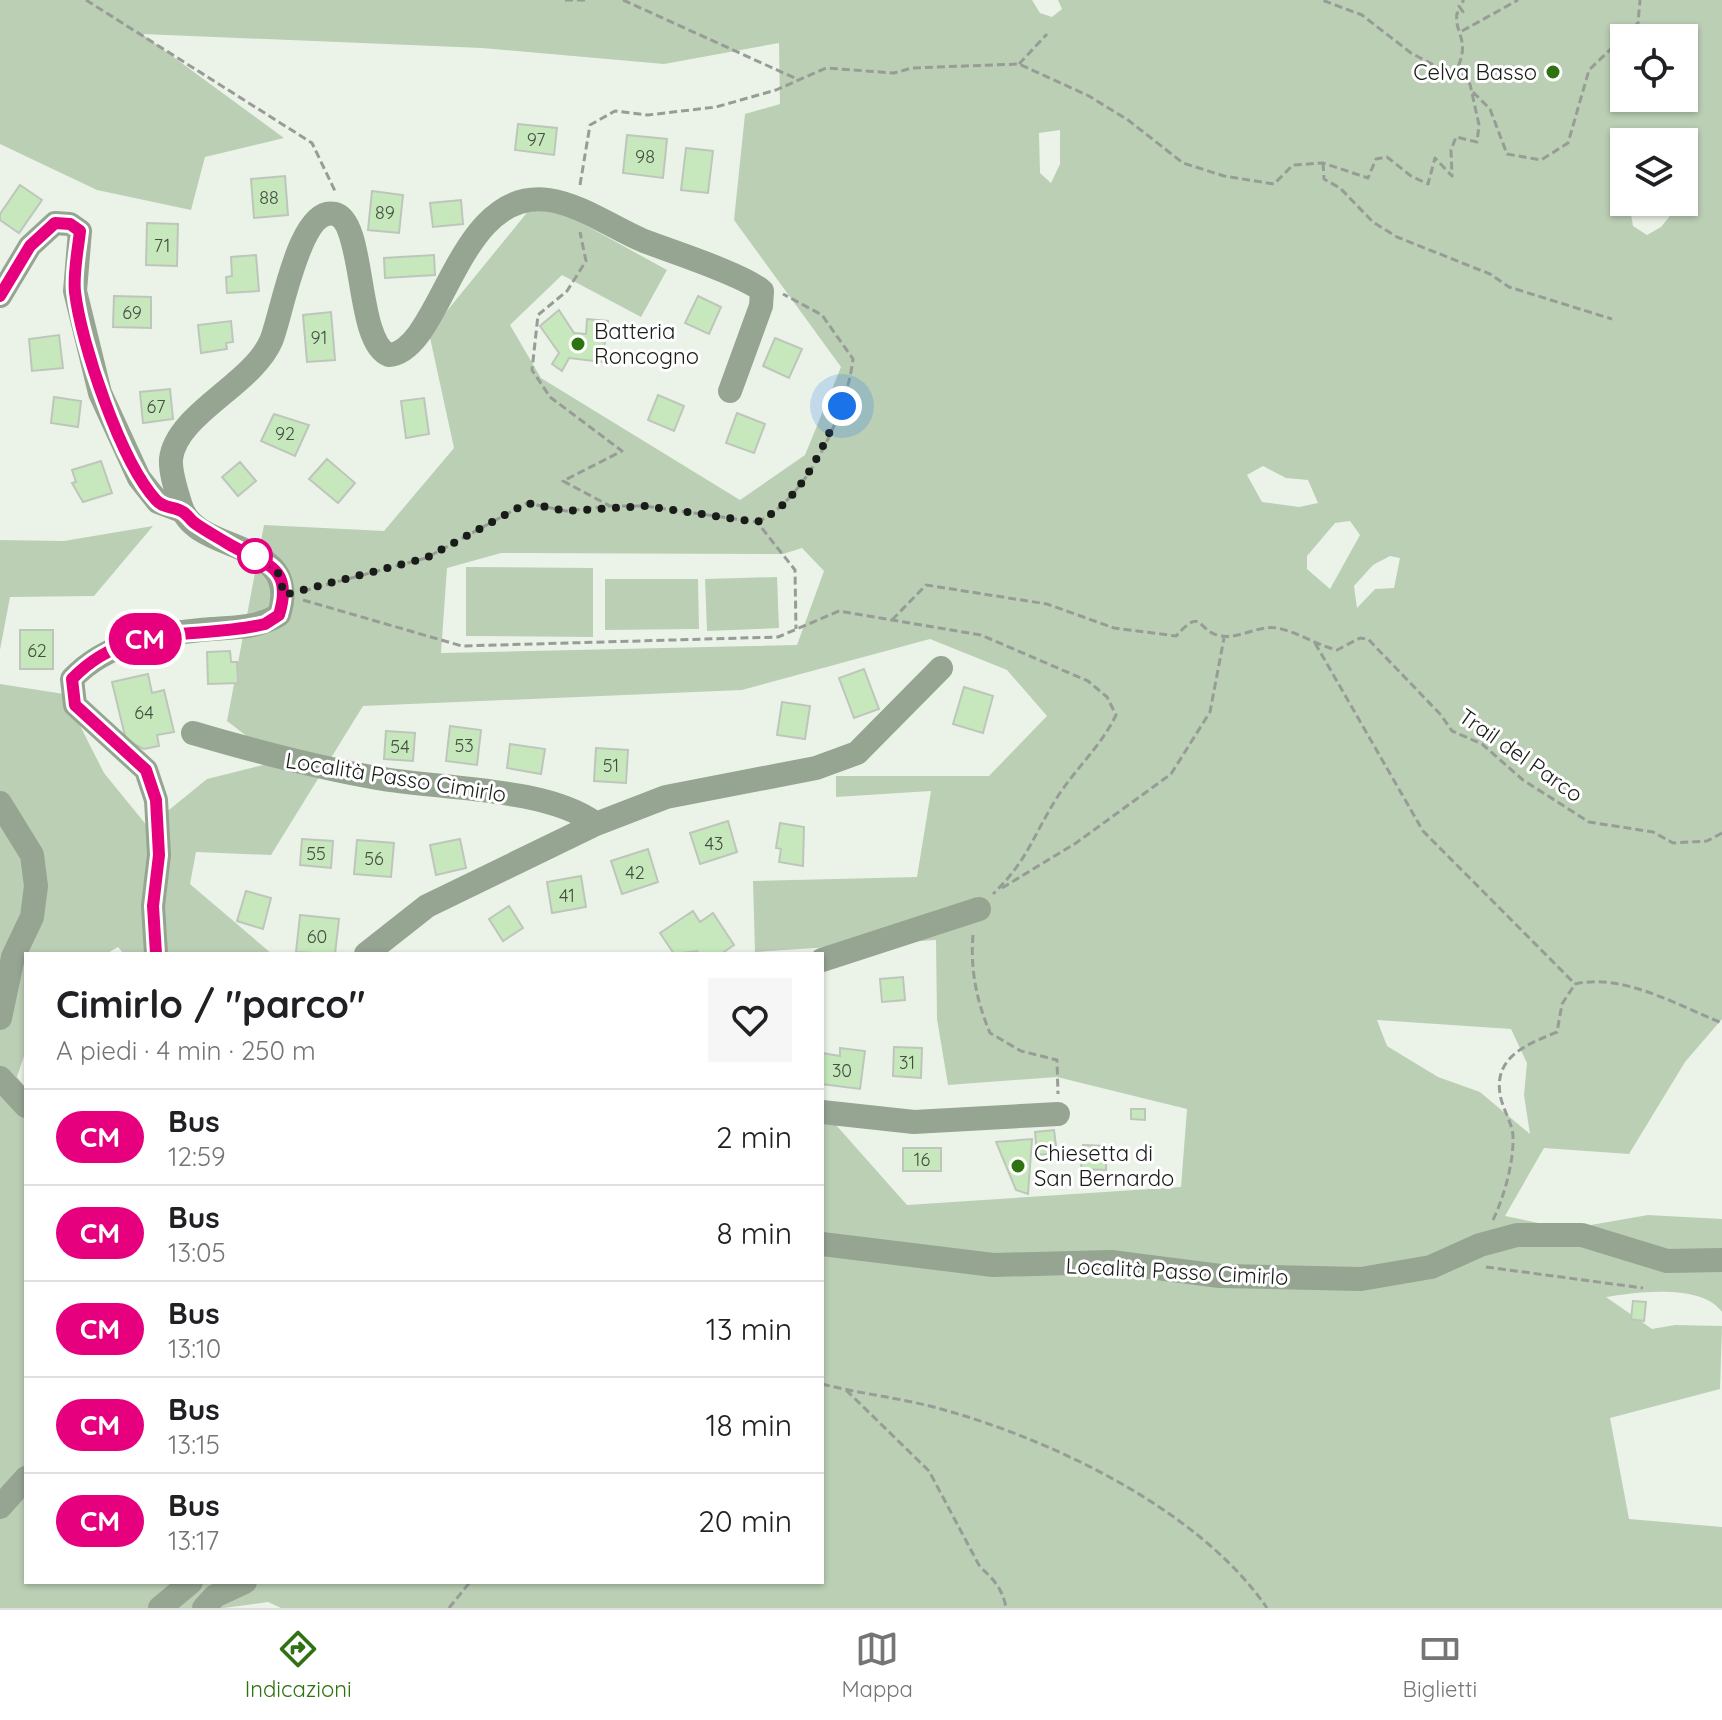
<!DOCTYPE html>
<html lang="it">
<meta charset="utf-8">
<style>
:root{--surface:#fff;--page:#f6f6f6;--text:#202124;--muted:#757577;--line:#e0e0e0;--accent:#2e7211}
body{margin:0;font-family:Quicksand,sans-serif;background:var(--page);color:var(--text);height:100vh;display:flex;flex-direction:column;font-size:30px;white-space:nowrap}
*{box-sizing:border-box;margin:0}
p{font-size:26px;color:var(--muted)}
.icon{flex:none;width:44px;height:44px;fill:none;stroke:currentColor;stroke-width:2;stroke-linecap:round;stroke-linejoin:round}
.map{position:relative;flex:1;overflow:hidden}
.side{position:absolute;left:24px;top:952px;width:800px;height:632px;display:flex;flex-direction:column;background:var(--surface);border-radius:0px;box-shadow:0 2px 6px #0004}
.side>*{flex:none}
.badge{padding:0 16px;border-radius:26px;font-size:28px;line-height:52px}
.buttons{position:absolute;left:1610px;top:24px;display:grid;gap:16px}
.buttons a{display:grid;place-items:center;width:88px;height:88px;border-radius:0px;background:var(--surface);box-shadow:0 2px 6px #0004;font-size:40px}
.you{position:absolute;width:40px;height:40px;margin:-20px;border:6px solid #fff;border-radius:50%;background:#1a73e8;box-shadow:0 0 0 12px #1a73e833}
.map>.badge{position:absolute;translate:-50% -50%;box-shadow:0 0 0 4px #fff}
.round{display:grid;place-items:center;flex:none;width:84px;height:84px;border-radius:0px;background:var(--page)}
.headline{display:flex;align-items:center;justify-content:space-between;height:136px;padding:0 32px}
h1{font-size:38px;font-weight:800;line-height:60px}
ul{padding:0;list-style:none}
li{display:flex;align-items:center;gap:24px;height:96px;padding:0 32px;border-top:2px solid var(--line)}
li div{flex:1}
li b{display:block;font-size:30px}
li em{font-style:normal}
li .badge{min-width:88px;font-weight:700;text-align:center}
.menu{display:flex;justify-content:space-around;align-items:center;height:112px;border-top:2px solid var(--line);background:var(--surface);font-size:22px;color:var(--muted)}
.menu a{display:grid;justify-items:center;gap:4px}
.menu .active{color:var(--accent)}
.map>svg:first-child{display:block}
</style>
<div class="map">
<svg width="1722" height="1608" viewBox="0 0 1722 1608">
<rect width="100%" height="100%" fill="#ebf3e9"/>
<path fill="#bbcfb5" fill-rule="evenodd" d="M0,0h1032l8,13 12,4 10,-8 -4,-9h664v1019l-37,43 -56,92 -85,-6 -39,68 63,13 80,-14 74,4v93c-20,-29 -86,-20 -116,-15l46,32 23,-4 47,1 -2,63 -110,29 19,101 93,8v81h-1441l-13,-6 -44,6h-224v-924l64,10 40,79 44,54 59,-48 72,-18 -52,-40 37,-196 120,6 70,-83 -25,-115 109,-134 129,71 -26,47 -79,-42 -52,50 31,53 199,122 65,-45 36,-88 -107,-147 11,-106 35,-10 -1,-61 -115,21 -182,-16 -340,-14 142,104 -79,19 -14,53 -94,-20 -97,-46zM1624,38h60v60h-60zM1060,130v34l-9,19 -11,-10 -1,-40zM1624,142h60v48l5,2 -28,35 -14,8 -14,-9 -4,-24h-5zM1263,466l23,12 22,2 10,23 -19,4 -37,-5 -15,-27zM1350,521l10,14 -30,54 -23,-20v-13l28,-33zM802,548l22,23 -27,74 -356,8 6,-85 54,-15 282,1zM1390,556l10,2 -6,30 -19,1 -18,19 -3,-22 19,-21zM930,639l77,31 40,46 -58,60h-153v21l95,-6 -14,86 -164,4 2,71 181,-12 1,79 11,66 109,-8 130,32 -6,78 -274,18 -71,-80 -14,-1v458h-796v-494l-9,-11 9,-27v-96h80l12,-7 6,7h148l-82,-70 6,-32 75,3 92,-149 379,-16zM1377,1020l134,9 16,34 -3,32 6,39 -50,-42 -42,-15 -51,-31z
M153,526l-59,70 -84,1 -10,53v-110l64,1z
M466,567l127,1v69l-127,-1z
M777,577l2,51 -72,3 -2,-52z
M605,579h93l1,50 -94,1z"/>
<path fill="#c6e8bc" stroke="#bec6bc" stroke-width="2" d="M518,124l39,4 -3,27 -39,-5z
M627,135l40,4 -4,39 -40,-5z
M686,148l27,3 -5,42 -27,-3z
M285,176l3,39 -34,3 -3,-39z
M20,185l22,15 -23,33 -19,-13v-6z
M372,191l31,4 -4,38 -31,-3z
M461,200l2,24 -30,3 -3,-24z
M147,223l31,1 -1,42 -31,-1z
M256,255l3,36 -32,2 -1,-16 6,-1 -1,-19z
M434,255l1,20 -50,3 -1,-20z
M114,296l37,1v31l-38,-1z
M698,296l23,11 -12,27 -24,-11z
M559,310l15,23 12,1 1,-15 21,2 -6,41 -33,-4 -7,13 -10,-7 7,-11 -19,-27z
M331,312l4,48 -28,2 -4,-47z
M231,321l2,21 -7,1 1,6 -26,4 -3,-28z
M59,335l4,33 -31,3 -3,-32z
M775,338l27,11 -13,29 -26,-12z
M170,389l3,30 -30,4 -3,-31z
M658,395l26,11 -10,25 -26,-11z
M54,397l27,4 -3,26 -27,-4z
M424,398l5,36 -23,4 -5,-37z
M737,413l28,11 -11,29 -28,-10z
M274,414l35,11 -14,31 -34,-15z
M327,459l28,24 -17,20 -29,-24z
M101,461l11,32 -29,9 -11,-19 4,-1 -4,-12z
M240,462l16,19 -18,15 -16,-19z
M20,630h33v39h-33z
M230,651l1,11h6l1,21 -30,1 -1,-32z
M864,669l15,40 -25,9 -15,-40z
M148,674l4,19 12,-3 10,42 -17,3 2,11 -15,3 -18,-9 -14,-58z
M964,687l29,9 -10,37 -30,-9z
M782,702l28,4 -5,33 -28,-4z
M450,726l31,4 -4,35 -31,-4z
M386,731l29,2 -2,28 -29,-2z
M510,744l35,5 -4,25 -34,-6z
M596,748l32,2 -2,33 -32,-2z
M728,821l9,31 -37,12 -10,-31z
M780,823l24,4 -1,39 -24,-4 2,-13 -5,-1z
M302,839l31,2 -2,27 -31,-3z
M460,839l6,29 -30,7 -6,-30z
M357,840l37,3 -3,34 -37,-3z
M648,849l10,33 -36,12 -11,-33z
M581,876l5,31 -34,6 -5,-31z
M246,891l25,7 -8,31 -26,-8z
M509,906l14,22 -20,13 -14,-22z
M693,911l7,11 13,-9 21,32 -13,9h-22l-2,-3 -23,3 -14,-21z
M300,915l39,4 -4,35 -39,-2z
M903,977l2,23 -23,2 -2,-23z
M894,1047l28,1 -1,30 -28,-2z
M840,1048l25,3 -5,38 -38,-5v-31l18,3z
M1131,1109h14v11l-14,-1z
M1054,1130l3,23 -20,2 -2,-23z
M1032,1139l-4,55 -12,-4 -20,-48z
M1083,1145l24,1 -1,24 -25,-1z
M903,1148h38v23h-38z
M1633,1301l13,1 -2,19 -13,-2z"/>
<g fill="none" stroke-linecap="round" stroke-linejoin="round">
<path stroke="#979d96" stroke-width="3" stroke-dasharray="8 4" stroke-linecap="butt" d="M86,0l226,143 23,48
M565,0h24
M623,0l174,79
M1462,31l56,-31
M1019,64l28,-30
M1462,77l-4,-10c12,-29 -4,-33 -1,-54l6,-1 -4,-6 5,-6
M1473,92l17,17 17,45 34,6 27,-17 21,-73 49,-47 2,-23
M1323,163l1,16 16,9 33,34 24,15 93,37 19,13 103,32
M580,185l10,-60 25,-14 33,4 68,-8 60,-17 50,-22 68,5 18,-5 107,-4 70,32 39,24 55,43 41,13 50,8 19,-19 30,-2 45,15 8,-19 11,-2 24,19 17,8 7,-26 17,18 -1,-26 5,-13 21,5 2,-17 -9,-41 -59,-31 -49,-38 -40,-15
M610,506h35l112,16 38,48 1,59
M757,522c50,-22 90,-111 96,-163l-31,-44 -39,-21
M303,591l123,-33 101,-55 39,8 44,-5 -47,-25 59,-30 -72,-54 -18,-27 6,-55 29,-24 19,-30 -6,-29
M303,600l159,46 316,-9 61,-26 142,24 107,46 19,16 9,18c-15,31 -39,52 -58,81 -25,39 -29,63 -65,98
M892,620l34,-35 121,19 67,24 62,8c28,-31 20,-4 45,0 19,3 37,-11 56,-8 21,4 39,17 60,22l23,-12 8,1 73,76 11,16 30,13 41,36 66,42 64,10 20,11 34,-2 15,-8
M1315,643l108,188 152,153
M1002,888l74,-45 95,-69 39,-62 14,-74
M973,935c-3,35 4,67 17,98l31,18 36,9 1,34
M1493,1220c11,-23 21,-58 20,-84 -1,-14 -11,-28 -13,-42 -6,-38 28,-50 57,-62l5,-28 13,-20c48,-11 102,21 147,39
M1486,1267l157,21
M822,1384c39,10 80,14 119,25 112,31 259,101 326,199
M846,1390l83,81 51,96c14,12 23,23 26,41
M449,1608l21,-26"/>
<path stroke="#96a492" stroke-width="24" d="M0,296l30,-50 25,-23 15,1 10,7 -5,60 25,102 39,85 19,24 24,9
M193,733c61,18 121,34 184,45 61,11 171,9 219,46
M0,803l32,52 4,31 -4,31 -19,40 -13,61
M156,954l-3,-48 6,-51 -3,-55 -10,-30 -71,-65 -3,-26c35,-38 91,-46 140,-50 25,-2 45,-1 67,-14 24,-78 -83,-59 -98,-109 -4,-13 -11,-33 -10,-47 5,-45 81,-74 100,-118 11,-26 28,-136 64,-127 31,8 20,128 54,141 53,-4 68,-169 160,-155 33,5 64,28 95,41 26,10 101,34 118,50l-1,15 -31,85
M366,954l61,-48 169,-82 70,-27 150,-29 41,-15 84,-85
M822,960l157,-51
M0,1078l26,28
M822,1112l92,10 144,-8
M822,1244l171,21 118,-3 109,14 141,3 70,-12 49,-22 37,-10h65l85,26 55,-1
M0,1507l26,-29
M160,1608l31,-26
M204,1608l11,-12 30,-14"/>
</g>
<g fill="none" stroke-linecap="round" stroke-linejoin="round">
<defs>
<path id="line" d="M0,296l30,-50 25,-23 15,1 10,7c-2,19 -7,42 -5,61 6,52 46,170 81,208 8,9 18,6 27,12 5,3 8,9 13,12 10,7 21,13 31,19 34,21 68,20 52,72l-14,9c-68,17 -137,-4 -193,55l3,26 71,65 10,30 3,55 -6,51 3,48"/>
</defs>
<use href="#line" stroke="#fff" stroke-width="18"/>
<use href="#line" stroke="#e6007e" stroke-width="12"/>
<path stroke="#191c18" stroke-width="8" stroke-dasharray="0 14.4" d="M255,556l24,18 5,21 142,-37 101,-55 39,8 79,-5 112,16c45,-20 65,-75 85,-116"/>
</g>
<g fill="#2e7211" stroke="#fff" stroke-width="3">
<circle cx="1553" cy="72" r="8"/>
<circle cx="578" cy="344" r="8"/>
<circle cx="1018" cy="1166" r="8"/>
</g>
<circle fill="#fff" stroke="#e6007e" stroke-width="4" cx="255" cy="556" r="16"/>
<g text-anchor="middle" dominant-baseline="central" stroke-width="6" stroke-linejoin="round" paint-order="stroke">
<g font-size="18" fill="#444f41">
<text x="536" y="139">97</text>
<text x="645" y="156">98</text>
<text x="269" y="197">88</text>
<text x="385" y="212">89</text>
<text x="162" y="245">71</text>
<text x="132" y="312">69</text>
<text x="319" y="337">91</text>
<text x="156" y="406">67</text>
<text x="285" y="433">92</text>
<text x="37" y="650">62</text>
<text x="144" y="712">64</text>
<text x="464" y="745">53</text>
<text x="400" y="746">54</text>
<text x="611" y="765">51</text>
<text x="714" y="843">43</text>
<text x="316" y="853">55</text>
<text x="374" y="858">56</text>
<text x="635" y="872">42</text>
<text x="567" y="895">41</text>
<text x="317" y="936">60</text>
<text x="907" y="1062">31</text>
<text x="842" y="1070">30</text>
<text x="922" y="1159">16</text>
</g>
<g font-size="22" fill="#191c18" stroke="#fff" text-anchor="start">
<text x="1537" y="72" text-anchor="end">Celva Basso</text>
<text x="594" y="331">Batteria<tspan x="594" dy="25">Roncogno</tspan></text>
<text x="1034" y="1153">Chiesetta di<tspan x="1034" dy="25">San Bernardo</tspan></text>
</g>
<g font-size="22" fill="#191c18" stroke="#fff">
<text transform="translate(1521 755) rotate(35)">Trail del Parco</text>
<text transform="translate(396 777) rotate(9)">Località Passo Cimirlo</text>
<text transform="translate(1177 1271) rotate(3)">Località Passo Cimirlo</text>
</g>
</g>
</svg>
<div class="buttons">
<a><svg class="icon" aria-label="locate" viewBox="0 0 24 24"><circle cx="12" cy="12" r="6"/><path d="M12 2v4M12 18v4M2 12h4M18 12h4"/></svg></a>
<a><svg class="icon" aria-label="layers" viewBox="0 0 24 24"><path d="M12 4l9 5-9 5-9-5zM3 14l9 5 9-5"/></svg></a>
</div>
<div class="you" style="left:842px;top:406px"></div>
<b class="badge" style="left:145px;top:639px;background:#e6007e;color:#fff">CM</b>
<section class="side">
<div class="headline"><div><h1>Cimirlo / &quot;parco&quot;</h1><p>A piedi · 4 min · 250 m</p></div><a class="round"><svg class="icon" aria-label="heart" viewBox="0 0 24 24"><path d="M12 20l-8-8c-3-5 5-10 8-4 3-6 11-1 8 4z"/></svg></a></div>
<ul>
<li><span class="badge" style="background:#e6007e;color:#fff">CM</span><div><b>Bus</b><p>12:59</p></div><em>2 min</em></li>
<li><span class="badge" style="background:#e6007e;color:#fff">CM</span><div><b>Bus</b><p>13:05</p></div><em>8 min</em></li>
<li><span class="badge" style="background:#e6007e;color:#fff">CM</span><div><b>Bus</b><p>13:10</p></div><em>13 min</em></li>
<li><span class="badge" style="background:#e6007e;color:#fff">CM</span><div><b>Bus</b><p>13:15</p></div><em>18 min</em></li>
<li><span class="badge" style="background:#e6007e;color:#fff">CM</span><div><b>Bus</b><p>13:17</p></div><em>20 min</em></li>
</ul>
</section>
</div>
<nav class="menu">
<a class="active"><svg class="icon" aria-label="directions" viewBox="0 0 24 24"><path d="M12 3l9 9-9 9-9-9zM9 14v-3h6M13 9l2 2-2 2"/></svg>Indicazioni</a>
<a><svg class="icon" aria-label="map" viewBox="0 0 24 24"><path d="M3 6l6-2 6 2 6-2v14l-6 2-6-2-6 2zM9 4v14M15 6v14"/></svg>Mappa</a>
<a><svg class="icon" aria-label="tickets" viewBox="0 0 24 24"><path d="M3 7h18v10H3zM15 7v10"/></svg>Biglietti</a>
</nav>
